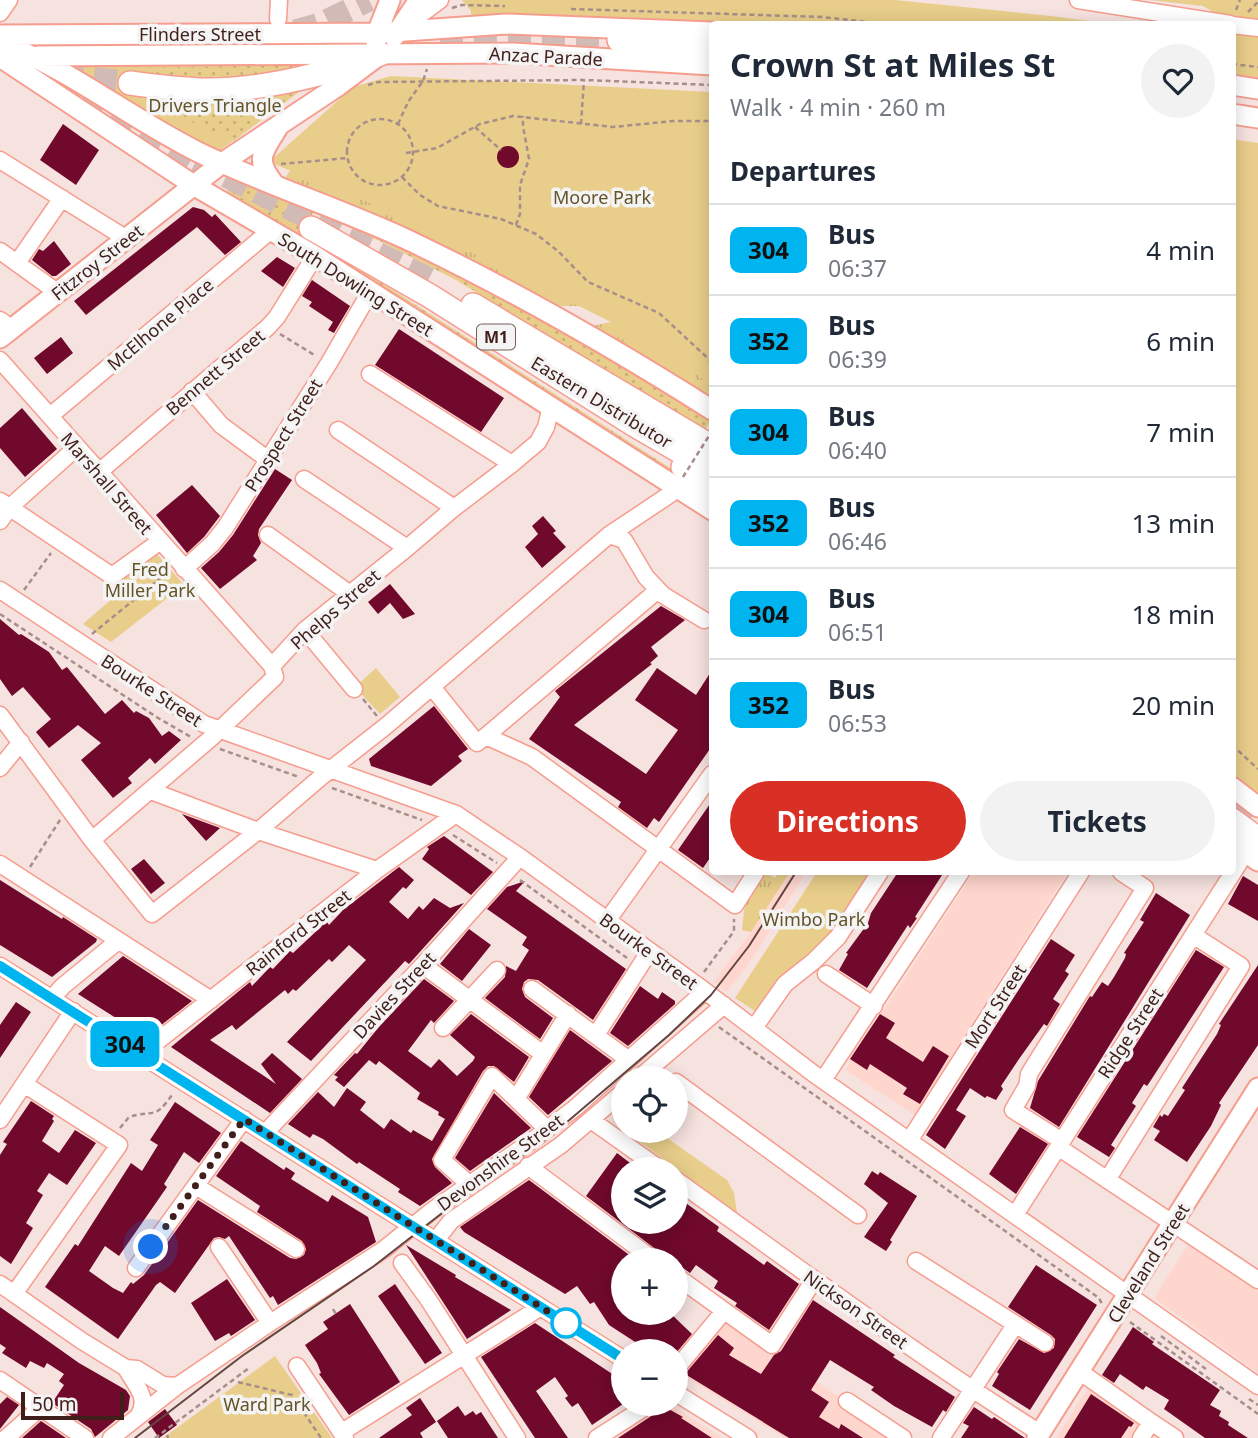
<!DOCTYPE html>
<meta charset="utf-8">
<style>
:root{--surface:#fff;--page:#f2f2f3;--text:#1f2937;--muted:#747a83;--line:#e0e1e3;--accent:#d93025}
body{margin:0;font-family:"Noto Sans",sans-serif;background:var(--page);color:var(--text);height:100vh;display:flex;flex-direction:column;font-size:26px;white-space:nowrap}
*{box-sizing:border-box;margin:0}
p{font-size:23px;color:var(--muted)}
.icon{flex:none;width:38px;height:38px;fill:none;stroke:currentColor;stroke-width:2;stroke-linecap:round;stroke-linejoin:round}
.map{position:relative;flex:1;overflow:hidden}
.side{position:absolute;left:709px;top:21px;width:527px;height:854px;display:flex;flex-direction:column;background:var(--surface);border-radius:7px;box-shadow:0 4px 18px #0003}
.side>*{flex:none}
.badge{padding:0 14px;border-radius:10px;font-size:24px;line-height:46px}
.buttons{position:absolute;left:611px;top:1066px;display:grid;gap:14px}
.buttons a{display:grid;place-items:center;width:77px;height:77px;border-radius:50%;background:var(--surface);box-shadow:0 4px 18px #0003;font-size:35px}
.scale{position:absolute;left:21px;bottom:18px;width:103px;box-sizing:border-box;padding-left:7px;border:4px solid #401e19;border-top:0;font-size:19px;line-height:24px;white-space:nowrap;color:#401e19;-webkit-text-stroke:5px #f4f4f4;paint-order:stroke}
.you{position:absolute;width:35px;height:35px;margin:-18px;border:5px solid #fff;border-radius:50%;background:#1a73e8;box-shadow:0 0 0 10px #1a73e833}
.map>.badge{position:absolute;translate:-50% -50%;box-shadow:0 0 0 4px #fff}
h2{padding:0 21px;font-size:26px;line-height:63px}
.round{display:grid;place-items:center;flex:none;width:74px;height:74px;border-radius:37px;background:var(--page)}
.overview{display:flex;align-items:center;justify-content:space-between;height:119px;padding:0 21px}
h1{font-size:33px;font-weight:700;line-height:52px}
.primary-button{display:flex;gap:14px;margin-top:auto;padding:14px 21px}
.primary-button a{flex:1;height:80px;border-radius:42px;background:var(--accent);color:#fff;font-size:28px;font-weight:700;line-height:80px;text-align:center}
.primary-button a+a{background:var(--page);color:var(--text)}
ul{padding:0;list-style:none}
li{display:flex;align-items:center;gap:21px;height:91px;padding:0 21px;border-top:2px solid var(--line)}
li div{flex:1}
li b{display:block;font-size:26px}
li em{font-style:normal}
li .badge{min-width:77px;font-weight:700;text-align:center}
.map>svg:first-child{display:block}
</style>
<div class="map">
<svg width="1258" height="1438" viewBox="0 0 1258 1438">
<defs>
<pattern id="grass-tufts" width="24" height="20" patternUnits="userSpaceOnUse" patternTransform="scale(1.75)"><rect width="24" height="20" fill="#e8ce8a"/><path d="M3 7l-1-3M5 7V3M7 7l1-3M15 17l-1-3M17 17v-4M19 17l1-3" fill="none" stroke="#c8b076"/></pattern>
<pattern id="garden-dots" width="8" height="8" patternUnits="userSpaceOnUse" patternTransform="scale(1.75)"><rect width="8" height="8" fill="#e8ce8a"/><path d="M2 2h.1M6 6h.1" fill="none" stroke="#c8b076" stroke-width="1.8" stroke-linecap="round"/></pattern>
</defs>
<rect width="100%" height="100%" fill="#f6e2df"/>
<path fill="#ffd6ce" d="M790,872h16l-38,62 -23,35 -19,23 -12,-11 37,-49z
M974,872h93l-152,243 -70,-45z
M1188,1245l70,46v82l-104,-75z
M728,1318l168,120h-111l-106,-65z
M1090,1385l56,38 -9,15h-81z
M664,1404h5l54,34h-102l-5,-3z"/>
<path fill="url(#grass-tufts)" d="M295,168l305,138h-47l-268,-126 3,-7z
M625,319l87,61v14l-13,-2 -107,-66z
M765,872l10,6 4,-6h11l-39,60 -9,-2 3,-28z"/>
<path fill="#e8ce8a" d="M462,0h433l156,16 60,8h-383l-66,-4 -191,-4v-5z
M1150,0h108v21l-43,-8 -12,-7z
M1232,34l26,3v40l-26,-3z
M306,63l4,21 -91,67 -10,-2 -55,-30 -73,-47 -1,-5z
M391,76l321,16v293l-81,-53 -249,-124 -113,-46 84,-75z
M1232,139l26,4v650l-26,-18z
M150,546l34,39 -73,57 -28,-18 45,-39 -6,-8z
M376,668l24,29 -20,17 -25,-27z
M817,872h55l-43,65 -42,35 -29,41 -23,-15z
M625,1131h32l70,49 7,13 3,20z
M275,1356l57,82h-169z"/>
<path fill="url(#garden-dots)" d="M303,65v4l-93,12 -56,-3 -31,-6 4,-4z
M308,84l-74,57 -115,-52 35,6z
M245,180l180,75 228,126 58,39 -7,12 -248,-152 -70,-36 -72,-33 -12,21 376,241 -4,5 -448,-286 13,-11z"/>
<path fill="#71092c" d="M63,124l36,26 -23,35 -36,-25z
M497 157a11 11 0 1 1 22 0a11 11 0 1 1-22 0Z
M193,207l11,3 8,7 3,-3 26,28 -16,13 -28,-28 -111,88 -12,-14z
M54,241l17,23 -15,12h-4l-20,-16 7,-11 4,2z
M277,257l18,11 -12,19 -22,-16z
M312,280l38,26 -16,27 -6,-3 5,-8 -24,-16 3,-4 -10,-6z
M399,329l105,69 -23,34 -106,-67z
M61,337l12,16 -26,21 -13,-16z
M22,408l35,41 -32,28 -25,-29v-20z
M275,469l17,11 -33,49 -1,6 3,8 -8,13 4,4 -37,29 -19,-21 18,-16 14,-17z
M192,485l28,31 -16,21 -17,16 -31,-38z
M543,516l13,15 -3,2 13,14 -24,21 -17,-21 13,-13 -6,-8z
M390,584l25,30 -12,5 -13,-16 -12,11 -10,-12z
M661,606l24,14 -34,27 7,9 -8,7 2,1 -78,61 72,49 32,-44 -43,-30 22,-32 39,27 16,-25v76l-53,76 -5,-4 -7,10 -29,-21 3,-5 -92,-63 31,-42 -5,-6z
M0,619l19,16 2,-1 28,18 13,18 5,-3 38,47 17,-14 12,13 2,-2 13,7 13,18 7,-5 12,9 -26,24 -5,-6 -22,20 4,5 -19,15 -32,-38 20,-17 -23,-18 -29,23 -13,-16 15,-13 -28,-32 -11,9 -12,-17z
M434,706l34,43 -10,7 4,5 -31,25 -60,-20 -2,-7z
M712,801v54l-9,13 -25,-18z
M182,814l38,14 -14,13z
M444,836l49,36 -22,23 -49,-36 7,-10 -2,-2z
M144,859l21,24 -14,11 -20,-25z
M399,867l15,13 -8,9 -3,-2 -14,15 19,17 11,-13 4,4 11,-12 16,10 14,-5 -55,61 -4,-3 -94,100 -24,-19 79,-82 -17,-15 -17,17 -3,-3 -33,32 -3,-2 -5,5 -3,-4 -49,40 -4,-5 -22,15 66,44 -15,-20 11,-11 30,26 -32,34 -99,-66 79,-65 2,4 18,-19 3,2 17,-18 3,2 31,-29 3,-2 2,3 14,-15z
M898,872h46l-29,45 2,1 -7,10 -2,-3 -41,63 -28,-18 9,-16 -2,-1 22,-30 3,-10z
M1243,876l15,9v36l-30,-17z
M0,880l62,39 1,-2 34,22 -1,3 -44,35 -52,-32z
M525,881l-9,10 110,78 -33,51 -55,-40 -10,-1 -4,3 -2,7 3,8 28,21 -13,21 -55,-41 20,-21 1,-11 10,5 13,-21 -7,-5 5,-8 -40,-28 20,-22z
M1156,893l34,22 -131,212 -29,-19 8,-27 52,-85 2,1 10,-15 6,4 6,-9 11,-19 1,-4 -2,-1 20,-31 -4,-2z
M469,929l22,16 -29,36 -22,-17z
M1051,939l24,16 -10,16 4,3 -16,25 7,5 -13,22 -3,-2 -25,35 -18,27 2,3 -7,11 -9,-4 -2,2 -15,-10 -14,22 10,6 -21,33 -19,-14z
M1196,950l28,17 -71,110 -6,9 -3,-2 -12,19 4,3 -25,39 4,3 -6,9 -32,-20z
M123,956l69,45 -46,36 -68,-43z
M1258,965v80l-39,58 2,2 -10,21 -24,36 -33,-22 6,-9 -7,-4 7,-12 2,2 2,-3 4,2 17,-26 -3,-2 35,-54 4,-9 -2,-1z
M424,979l30,22 -20,22 -3,-3 -23,31 23,17 8,-9 18,17 16,-15 2,-4 -25,-22 21,-21 58,43 -15,25 -20,-16h-6l-5,5 -51,88 3,8 17,16 -32,23 -22,-14 2,-3 -41,-27 -2,2 -34,-25 -10,-5 -3,4 -22,-14 30,-32 16,15 13,-19 19,14 -6,8 24,19 7,-10 20,14 2,-3 19,11 13,-22 -7,-4 1,-3 -22,-13 3,-6 -41,-32 -3,4 -7,-5 -25,27 -9,-7 3,-3 -4,-2 21,-22 2,1 21,-26z
M640,986l18,13 4,-7 13,9v3l-47,42 -18,-13z
M16,1002l15,10 -31,46v-33z
M880,1014l15,9 -9,15 37,24 10,-16 16,10 -29,48 -17,-10 4,-6 -37,-24 -3,6 -17,-11z
M570,1030l42,31 -64,54 -19,-18z
M494,1093l37,35 -61,43 -15,-13z
M31,1101l23,15 -2,3 2,2 -12,20 17,12 16,-23 21,13 -29,42 -18,-12 -12,18 6,4 -17,28 7,5 -22,36 -11,-8v-101l7,-11 -4,-2z
M175,1102l46,31 -22,30 -15,-11 -20,32 3,3 -48,69 -14,-10 -16,25 24,17 10,5 8,-11 2,2 11,-9 54,-75 92,58 6,1 8,-4 2,-6 -4,-8 -45,-29 3,-6 -44,-30 25,-35 43,29 2,-3 9,6 -4,6 37,23 4,-7 36,22 8,25 -98,63 -5,-9 -3,2 -41,-62 -4,3 -6,-2 -5,1 -39,55 -15,-11 -4,3 -38,54 -73,-52 30,-43 3,2 53,-83 11,8 16,-26 -8,-5z
M1020,1127l28,17 -32,50 -27,-20z
M617,1153l21,16h-15v53h53v-26l43,31 -2,4 47,34 3,-4 32,23 -30,46 -34,-24 2,-3 -23,-15 4,-7 -22,-16 -6,8 -14,-10v-3h-5l-9,-6 -76,-58z
M872,1171l6,4 2,-3 37,24 -27,44 2,2 -6,9 -22,-14 24,-34 -24,-19z
M529,1180l107,80h-13v52h46l23,22 -16,19v-2h-27l-40,-26 -15,-23 -4,2 -13,-18 -12,8 -101,-62 -4,-5z
M406,1245l50,30 -1,2 56,33 -44,29z
M1036,1265l61,40 -67,105 -38,-24 7,-12 -2,-2 22,-33 25,14 10,-5 1,-9 -4,-4 -43,-28z
M227,1279l28,41 -24,16 -2,-3 -14,8 -24,-38z
M395,1284l47,69 -17,11 -47,-68z
M813,1300l82,55 -2,2 62,40 -9,15 -3,-2 -11,17 -38,-21 -23,-16 3,-3 -44,-27 -19,30 18,12 -10,15 20,12 2,-5 22,14h-74l-104,-64 33,-39 16,13 -5,7 32,19 13,-19 7,-4z
M350,1304l50,78 -51,33 -30,-41 2,-1 -4,-10 -12,-18 23,-16 -5,-7z
M0,1307l79,56 47,27 4,6 -2,14 -33,27 -4,-8 -39,-26 12,-18 -5,-4 5,-7 -17,-11 -3,5 -14,-7 -4,7 -24,-15 4,-5 -6,-4z
M535,1323l88,58v23l-31,21 -14,-22 -6,4 -7,-9 3,-2 -13,-19 -19,14 32,47h-33l-54,-81z
M1133,1327l21,15 -2,2 68,46 -10,15 11,6 -2,5 10,6 -1,3 20,13h-43l-41,-29 5,-9 -23,-14 -3,4 -23,-16 -6,9 -12,-8z
M1091,1394l43,29 -3,4 -2,-1 -8,12h-57z
M7,1397l12,8 -19,24v-25z
M420,1398l16,24 -16,11 3,5h-44l33,-23 -6,-7z
M458,1406l7,10 8,-5 3,4 5,-3 17,26h-50l-11,-17z
M665,1407l18,10 -2,1 31,20h-94z
M974,1407l18,12 2,-2 31,21h-64l8,-12 -6,-3z
M165,1409l12,16 -18,13 -11,-16z
M41,1421l25,17h-44z"/>
<g fill="none" stroke-linecap="round" stroke-linejoin="round">
<path stroke="#d2bbb7" stroke-width="23" stroke-dasharray="23 11" stroke-linecap="butt" d="M440,44l179,-4
M230,50l90,-26 49,-24
M60,74l70,9
M52,83l40,22 114,69
M196,161l241,122
M1232,805l26,20"/>
<defs>
<path id="minor" d="M1078,0l152,24
M0,13l9,-13
M278,19l1,-19
M1232,25l26,3
M405,26l35,-26
M0,160l119,74 6,6
M0,251l57,41
M17,263l45,-65
M0,320l12,9
M0,360l272,306
M370,374l142,90
M192,391l29,34 46,34
M50,416l220,-185
M338,430l116,78
M98,473l170,-146 9,-10 38,-61
M304,479l103,69
M0,501l112,75 47,-34
M0,521l10,-14 66,-59
M268,535l82,59
M609,535l15,5 22,37 17,18 41,25
M184,569l28,-25 13,-16 104,-165 41,-71
M0,590l204,134 252,90 64,43 185,134 109,83 444,312
M305,630l49,59
M432,687l45,56 9,-7 46,21 203,148 21,-33
M0,715l92,125 60,74 106,-83 63,-54 65,-51 223,-191 63,-42
M486,736l172,-146
M0,768l21,-26
M151,791l107,40 119,39
M92,840l119,-102 64,-61 -3,-11 33,-36 102,-82 47,-40 58,-44 26,-22 8,-15 5,-20
M0,864l211,136
M607,921l105,-147
M423,965l120,89
M0,966l623,393
M826,974l48,32
M532,989l97,71
M52,998l11,-12 55,-45
M443,1028l54,-58
M754,1028l31,-44 29,-23 24,-24 42,-65
M596,1035l53,-83
M141,1054l236,-184 79,-56
M639,1078l85,-73
M823,1080l138,-208
M676,1082l182,133
M0,1120l73,-109
M591,1120l69,49
M547,1129l-31,-30 52,-85
M266,1132l157,-167 97,-108
M909,1141l172,-269
M1062,1141l-49,-31 14,-24 2,-12 116,-186 -24,-16
M1058,1147l200,133
M528,1166l126,94
M676,1180c120,86 239,174 364,253
M1107,1180l134,-214 -48,-31
M469,1184l-27,-24 50,-84 24,23
M196,1186l100,63
M1015,1215l231,-363
M436,1240l15,-19 110,-76 62,-53
M219,1247l51,76
M916,1261l129,82
M402,1263l26,36 89,139
M136,1268l108,-149
M676,1276l96,69 42,-65
M0,1284l82,57 44,27 11,1 26,16 14,1
M14,1294l105,-149 -95,-61
M297,1366l48,72
M126,1368c8,16 24,29 13,47
M676,1369l48,-58
M1079,1371l72,51 -10,16
M0,1380l85,58
M676,1393l72,45
M847,1401l56,37
M1151,1422l24,16
M342,1432l199,-125
M6,1438l34,-30
M111,1438l66,-52 93,-63 113,-73 50,-40 100,-70 42,-32 130,-117
M597,1438l53,-34
M941,1438l74,-113"/>
<path id="major" d="M0,35l377,-2 129,-9 206,8
M394,37l25,-37
M0,42c71,28 130,76 198,110 68,33 141,56 210,88 105,50 206,108 304,170
M376,42l1,-9 13,-33
M38,56l475,-3 199,12
M0,57l195,129 120,70 397,254
M1232,85l26,4
M1232,114l26,4
M275,185c-20,-24 -14,-31 2,-56
M0,338l222,-175 116,-77 36,-27
M1232,787l26,20
M1232,843l26,18
M1037,1438l221,-350"/>
<path id="highway" d="M619,40l93,5
M130,83c23,3 47,6 70,7 61,1 124,-15 180,-36
M311,228l119,68 203,128 79,46
M473,305l239,142
M683,467l29,21
M1232,820l26,19"/>
</defs>
<use href="#minor" stroke="#f69d8e" stroke-width="19"/>
<use href="#major" stroke="#f69d8e" stroke-width="23"/>
<use href="#highway" stroke="#f69d8e" stroke-width="26"/>
<path stroke="#a88e8a" stroke-width="2.5" stroke-dasharray="5 3.5" stroke-linecap="butt" d="M452,8l10,-3 43,1
M571,9l251,8 63,7
M1236,10l4,-10
M1248,12l10,-10
M1232,64l26,3
M368,85l10,-3 206,-2 128,5
M347 152a33 33 0 1 1 66 0a33 33 0 1 1-66 0Z
M398,124l10,-22 15,-21 4,-12
M581,124l3,-44
M475,127l26,23
M406,153l31,-5 43,-24 33,-8 100,11 60,-6h39
M281,164l66,-6
M402,177l18,18 18,11 63,13 35,15 22,17 30,31 71,31 53,49
M516,225l4,-11v-29l9,-26 -6,-33v-10
M280,334l36,22
M24,590l27,-37
M0,614l158,104 33,19
M92,634l76,-62
M363,699l14,17
M1232,745l26,24
M220,749l79,28
M332,788l90,32
M453,835l44,28
M30,867l30,-47
M520,880l107,78
M704,972l30,-41v-12
M719,1027l380,271 3,6
M120,1128l9,-11c24,-8 25,4 43,-22
M333,1309l4,7
M1130,1322l128,92
M1161,1336l45,33
M238,1382l54,13 29,43
M1249,1399l9,6
M167,1435l1,3
M155,1438l94,-70"/>
<use href="#minor" stroke="#fff" stroke-width="16"/>
<use href="#major" stroke="#fff" stroke-width="19"/>
<use href="#highway" stroke="#fff" stroke-width="23"/>
<path stroke="#644540" stroke-width="2" d="M135,1438l107,-82 132,-90 72,-56 107,-76 116,-99 42,-40 38,-49 47,-74"/>
<path stroke="#a88e8a" stroke-width="2.5" stroke-dasharray="5 3.5" stroke-linecap="butt" d="M683,477l29,-46"/>
</g>
<g fill="none" stroke-linecap="round" stroke-linejoin="round">
<defs>
<path id="line" d="M0,966l623,393"/>
</defs>
<use href="#line" stroke="#fff" stroke-width="16"/>
<use href="#line" stroke="#00b5ef" stroke-width="10"/>
<path stroke="#401e19" stroke-width="7" stroke-dasharray="0 12.6" d="M151,1247l93,-128 322,204"/>
</g>
<circle fill="#fff" stroke="#00b5ef" stroke-width="3.5" cx="566" cy="1323" r="14"/>
<g text-anchor="middle" dominant-baseline="central" stroke-width="7" stroke-linejoin="round" paint-order="stroke">
<rect fill="#f4f4f4" stroke="#765e5b" stroke-width="2" x="477" y="324.5" width="38" height="25" rx="5"/>
<g font-size="16" font-weight="bold" fill="#401e19">
<text x="496" y="337">M1</text>
</g>
<g font-size="18" fill="#401e19" stroke="#f4f4f4">
<text x="200" y="34">Flinders Street</text>
<text transform="translate(546 56) rotate(3)">Anzac Parade</text>
<text transform="translate(97 262) rotate(-38)">Fitzroy Street</text>
<text transform="translate(356 284) rotate(32)">South Dowling Street</text>
<text transform="translate(160 324) rotate(-40)">McElhone Place</text>
<text transform="translate(215 372) rotate(-40)">Bennett Street</text>
<text transform="translate(602 402) rotate(31)">Eastern Distributor</text>
<text transform="translate(283 435) rotate(-58)">Prospect Street</text>
<text transform="translate(107 483) rotate(49)">Marshall Street</text>
<text transform="translate(335 609) rotate(-41)">Phelps Street</text>
<text transform="translate(152 690) rotate(33)">Bourke Street</text>
<text transform="translate(298 932) rotate(-38)">Rainford Street</text>
<text transform="translate(649 951) rotate(36)">Bourke Street</text>
<text transform="translate(394 995) rotate(-47)">Davies Street</text>
<text transform="translate(995 1006) rotate(-57)">Mort Street</text>
<text transform="translate(1130 1033) rotate(-57)">Ridge Street</text>
<text transform="translate(500 1162) rotate(-36)">Devonshire Street</text>
<text transform="translate(1148 1263) rotate(-58)">Cleveland Street</text>
<text transform="translate(856 1309) rotate(35)">Nickson Street</text>
</g>
<g font-size="18" fill="#635327" stroke="#f4f4f4">
<text x="215" y="105">Drivers Triangle</text>
<text x="602" y="197">Moore Park</text>
<text x="150" y="569">Fred<tspan x="150" dy="21">Miller Park</tspan></text>
<text x="814" y="919">Wimbo Park</text>
<text x="267" y="1404">Ward Park</text>
</g>
</g>
</svg>
<div class="buttons">
<a><svg class="icon" aria-label="locate" viewBox="0 0 24 24"><circle cx="12" cy="12" r="6"/><path d="M12 2v4M12 18v4M2 12h4M18 12h4"/></svg></a>
<a><svg class="icon" aria-label="layers" viewBox="0 0 24 24"><path d="M12 4l9 5-9 5-9-5zM3 14l9 5 9-5"/></svg></a>
<a>+</a>
<a>−</a>
</div>
<div class="scale">50 m</div>
<div class="you" style="left:151px;top:1247px"></div>
<b class="badge" style="left:125px;top:1044px;background:#00b5ef;color:#111">304</b>
<section class="side">
<div class="overview"><div><h1>Crown St at Miles St</h1><p>Walk · 4 min · 260 m</p></div><a class="round"><svg class="icon" aria-label="heart" viewBox="0 0 24 24"><path d="M12 20l-8-8c-3-5 5-10 8-4 3-6 11-1 8 4z"/></svg></a></div>
<h2>Departures</h2>
<ul>
<li><span class="badge" style="background:#00b5ef;color:#111">304</span><div><b>Bus</b><p>06:37</p></div><em>4 min</em></li>
<li><span class="badge" style="background:#00b5ef;color:#111">352</span><div><b>Bus</b><p>06:39</p></div><em>6 min</em></li>
<li><span class="badge" style="background:#00b5ef;color:#111">304</span><div><b>Bus</b><p>06:40</p></div><em>7 min</em></li>
<li><span class="badge" style="background:#00b5ef;color:#111">352</span><div><b>Bus</b><p>06:46</p></div><em>13 min</em></li>
<li><span class="badge" style="background:#00b5ef;color:#111">304</span><div><b>Bus</b><p>06:51</p></div><em>18 min</em></li>
<li><span class="badge" style="background:#00b5ef;color:#111">352</span><div><b>Bus</b><p>06:53</p></div><em>20 min</em></li>
</ul>
<div class="primary-button"><a>Directions</a><a>Tickets</a></div>
</section>
</div>
